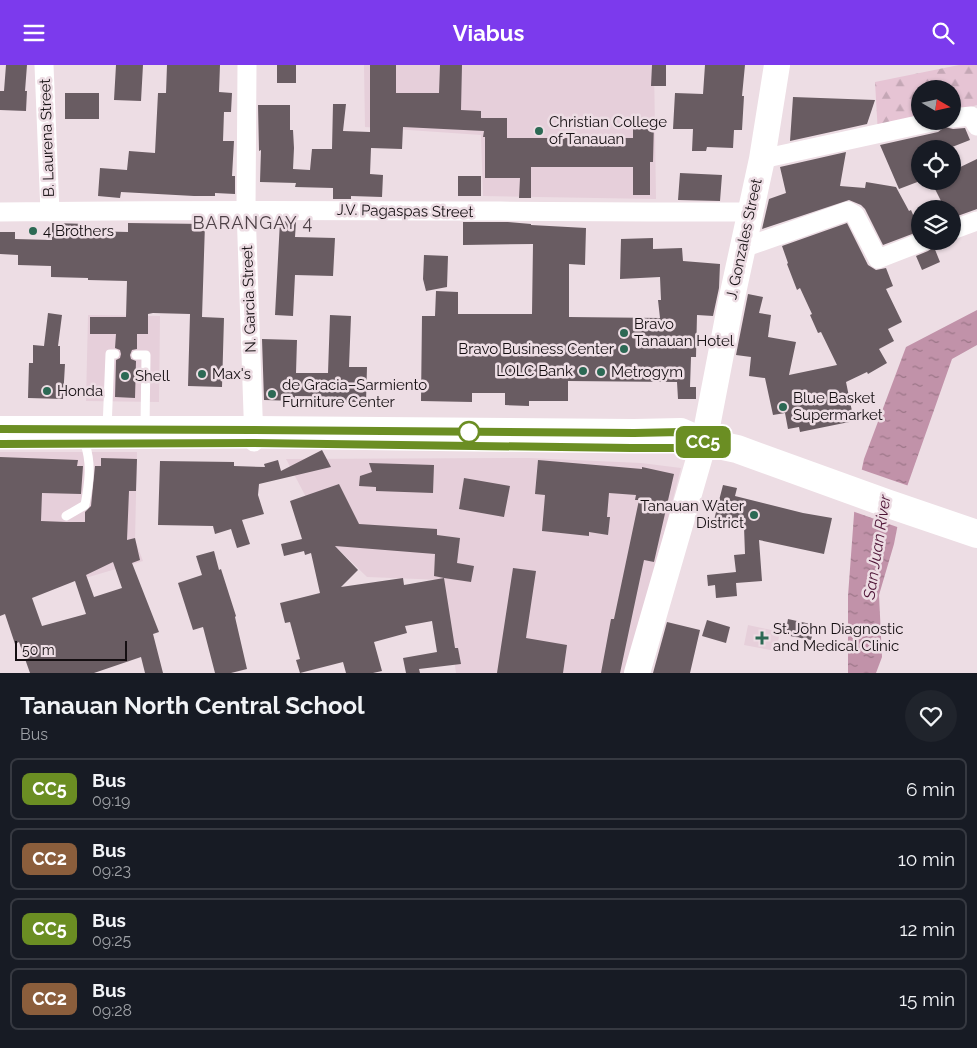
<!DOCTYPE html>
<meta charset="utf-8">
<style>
:root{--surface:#171b24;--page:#20242c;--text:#f1f3f6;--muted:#9ea1a6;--line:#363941;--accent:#7c3aed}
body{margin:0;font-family:Raleway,sans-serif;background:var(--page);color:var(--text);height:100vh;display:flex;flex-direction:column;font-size:19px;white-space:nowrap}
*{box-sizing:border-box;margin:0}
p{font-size:16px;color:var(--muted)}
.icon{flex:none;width:28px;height:28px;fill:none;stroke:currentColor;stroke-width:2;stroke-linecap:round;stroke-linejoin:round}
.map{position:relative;height:608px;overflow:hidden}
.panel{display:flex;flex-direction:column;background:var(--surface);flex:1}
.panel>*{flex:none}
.badge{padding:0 10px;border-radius:8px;font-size:18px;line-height:32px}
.needle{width:32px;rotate:99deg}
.tools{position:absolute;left:911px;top:15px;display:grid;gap:10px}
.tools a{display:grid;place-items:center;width:50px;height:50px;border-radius:50%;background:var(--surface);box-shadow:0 1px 4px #0004;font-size:25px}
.scale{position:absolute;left:15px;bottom:12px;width:112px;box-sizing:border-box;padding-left:5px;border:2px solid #150f12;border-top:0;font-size:14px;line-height:18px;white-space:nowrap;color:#150f12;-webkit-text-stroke:4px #eddde4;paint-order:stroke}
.map>.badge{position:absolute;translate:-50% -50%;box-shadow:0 0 0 2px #fff}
.round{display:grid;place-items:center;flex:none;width:52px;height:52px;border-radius:26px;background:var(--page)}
.overview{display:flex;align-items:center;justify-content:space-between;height:85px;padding:0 20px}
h1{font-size:24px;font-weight:700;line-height:38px}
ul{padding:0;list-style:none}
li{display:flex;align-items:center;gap:15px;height:62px;margin:0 10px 8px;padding:0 10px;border:2px solid var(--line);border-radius:8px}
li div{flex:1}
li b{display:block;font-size:19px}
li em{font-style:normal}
li .badge{min-width:55px;font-weight:700;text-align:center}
header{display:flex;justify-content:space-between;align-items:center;height:65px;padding:0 20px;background:var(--accent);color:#fff;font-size:22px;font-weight:700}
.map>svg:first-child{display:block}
</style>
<header><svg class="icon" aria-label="menu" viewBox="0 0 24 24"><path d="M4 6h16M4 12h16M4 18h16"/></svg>Viabus<svg class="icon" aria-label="search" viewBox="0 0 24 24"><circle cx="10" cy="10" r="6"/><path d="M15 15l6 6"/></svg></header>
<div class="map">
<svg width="977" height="608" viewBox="0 0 977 608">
<defs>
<pattern id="forest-firs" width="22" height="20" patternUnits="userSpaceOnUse" patternTransform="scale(1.25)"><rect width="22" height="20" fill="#e6c4d4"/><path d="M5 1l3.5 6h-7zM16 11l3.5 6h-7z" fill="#c4a7b5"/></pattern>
<pattern id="water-ripples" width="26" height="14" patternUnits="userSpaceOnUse" patternTransform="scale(1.25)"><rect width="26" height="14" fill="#c192a9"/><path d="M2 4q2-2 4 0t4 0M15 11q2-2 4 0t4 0" fill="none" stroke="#9c7688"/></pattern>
</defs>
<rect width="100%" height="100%" fill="#eddde4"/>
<path fill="#e6cfda" d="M364,0h290l2,134 -173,-3 -2,-61 -116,-8z
M88,250l72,1 -1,86 -73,-1z
M0,387h137l-2,88 8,21 -61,18 -82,21z
M529,393l112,5 40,5 -53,205h-172l-13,-93 -76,-3 -39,-38 -42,-80z
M748,560l32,7 -4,19 -32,-6z"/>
<path fill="url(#forest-firs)" d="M959,0h18v40l-24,7 -1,-23h-32v32l-42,13 -3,-52z"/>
<path fill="url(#water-ripples)" d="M977,245v35l-25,14 -49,139 -9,46 -15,51 3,62 -6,16h-28v-77l7,-95 9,-42 42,-112z"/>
<path fill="#eddde4" d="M860,404l49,17 -9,42 -48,-17z"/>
<path fill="#695c62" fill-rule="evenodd" d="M6,0h21l-2,26h2l-1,20 -26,-1v-19h4z
M116,0h27l-2,36 -27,-1z
M167,0h53l-1,27 13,1 -1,19h-7l-1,29h11l-2,35h3v18l-20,-1v3h-21l-73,-4 -1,6 -22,-2 2,-28 27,2 2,-19 26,2 3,-60h8z
M277,0h19v18h-19z
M370,0h26v28h43l1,-28h22l-1,45 20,1v7h26v20h126v-17h21l-1,41h-3v33h-17v-28h-102v31h-12l1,-20h-35v-41h-2l1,-6 -81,-4 -1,22 -31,-1 -1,26 13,1 -1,22 -31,-1v3h-18v-11l-38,-1 1,-4 -36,-1 1,-32 -2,1 -1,-46h32v25h3l1,18 -1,21 17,1 2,-21h20l1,-45h13l-3,27 27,1z
M652,0h14v21h-15z
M705,0h40l-3,31h2l-2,34h-8l-1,18 -26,-1 -1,4h-14l1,-22h-20l2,-36 28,1z
M65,28h34v26h-34z
M793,32l82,3 -8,24 -77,17z
M945,62l8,2 12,-1 5,12 -23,9h-27v32l-21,8 -19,-44 58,-13z
M846,87l-6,34 25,2 1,-6 30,5 13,24 2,-1 9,21 -37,14 -18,-36 -4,-4 -12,-5 -87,29 7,-30 17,-6 -6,-26z
M977,94v50l-25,9v-9h-7l-14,-28h21v-10z
M680,108l42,2 -2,26 -42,-1z
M458,111h23v20h-23z
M280,156l16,1 -1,15 40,1 -2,38 -38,-1 -2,41 -18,-1z
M463,157h45l23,2v1l55,3 -1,37 -16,-1v53l91,1 -2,-18h3l-1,-23 -40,2 1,-40 32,-1v11l29,-1 1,13 37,3 -1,24 -6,28 -16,-1 -1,42h-5l-1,30h6v12h-18l-1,-17 -109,-1v20h-39v5l-24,-1v-12h-33v9l-51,-1 1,-85h13l1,-25 22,1v22h74l1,-70 -70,1z
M52,158l35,1 -1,7 42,1v-9l77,1 -3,93 22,1 -2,69 -34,-1 2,-72 -37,-1 -5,1v20h-11v15l-5,1 -2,5 1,4 5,2 -1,37 -20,-1 1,-37 4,-2 1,-4 -1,-4 -5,-2 1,-14h-26v-17h36l1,-36 -39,-1v-2l-37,-1v-11l-33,-1v-10l-18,-1v-22h15v7l37,1z
M847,158l21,42 8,5 10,-2 7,18 -7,3 16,33 -14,7 6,12 -15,8 8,14 -19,11 -1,-2 -21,10 8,39 -54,11 -1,-5 -11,2 -3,-16 -12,2 -8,-37 -16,-2 2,-19 -15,-2 12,-61 15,3 -4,16 12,2 -3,22 28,5 -7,33 48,-10 -16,-33 -3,1 -8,-18 2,-1 -12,-26 -3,2 -10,-26 1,-1 -6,-17z
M934,182l6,15 -18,8 -6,-14 12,-5z
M424,190l24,1 -1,31 -21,4 -3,-12z
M48,248l14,2 -4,31h2v18h5l-2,35 -35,-1 1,-35h4v-18l11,1z
M330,250l21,1 -2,51h18l-1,35h-27v-5l-44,-1v5l-31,-1 -2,-61 35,1 -1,33h32z
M322,385l9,17 -72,17 -1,11 6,19 -22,6 8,24 -13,4 -6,-19 -16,5 -2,-8 -55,-1 2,-64 74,1v4l31,1 -1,-3 14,-4 3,11z
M0,392l78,3 -1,6h6l-2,28 -39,-1 -1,28 25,1h19v-10l6,-6 4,-40h6v-8l36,1 -1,32h-7l-2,49 8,-2 5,22 -8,3 27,69 -6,2 10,39h-18l-4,-16 -47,16h-64l-11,-31 -4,2 -10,-30 -5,2zM113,497l9,26 -28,9 -8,-22zM75,516l11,33 -44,12 -10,-28z
M538,395l104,9v-2l32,7 -20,88 -10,-2 -24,113h-19l10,-54h3l25,-119h-4l1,-5 -27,-2 -2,24h3l-2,18 -19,-3v4l-47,-5 3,-36 -10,-1z
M369,398l65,2 -1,28 -57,-2v-4l-17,-1 1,-10 12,-4z
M464,413l46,8 -6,31 -45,-8z
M339,419l20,40 78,5v6l23,3 -3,25 17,3 -3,16 -27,-4 11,70h3l3,16 -42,5 1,4h-14l-3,-15 34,-6 -5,-31 -27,5 2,7 -33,9 8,29 -9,2h-27l-3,-11 -43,11 -4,-13 4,-1 -10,-37 -5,1 -5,-20 40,-10 -9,-40 -6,2 -1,-4 -20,5 -3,-12 21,-5 -12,-38zM335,481l100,8 -1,22 10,2 -40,7 -1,-7 -62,9 17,-17z
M723,420l14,3 -2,8 68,17 29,5 -8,36 -65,-14 3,41 -26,2 1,13 -21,2 -1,-13 -7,1 -1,-11 29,-3 -2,-17 11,-1 -1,-27 -30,-7z
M214,486l5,19 2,-1 15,47 -1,1 12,52 -16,4h-16l-12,-46 -10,3 -15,-47 24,-8 -6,-19z
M513,503l23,3 -10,67 41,7 -4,28h-66z
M788,554l27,6 -4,15 -26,-5z
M707,555l23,7 -4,16 -24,-7z
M667,557l33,8 -10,43h-37z"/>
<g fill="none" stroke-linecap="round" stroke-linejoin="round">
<path stroke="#fff" stroke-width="9" d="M136,290h10l-1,72
M108,379l-1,-15 3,-75h5
M66,451l19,-11c4,-21 7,-41 0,-61"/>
<path stroke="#fff" stroke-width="19" d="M44,0l6,147
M247,0l-1,144 8,233
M952,53l19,-2 6,10
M762,94l174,-38
M0,147c250,-4 500,0 750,0
M952,165l25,-9
M743,183l105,-37 7,4 23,44 46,-18"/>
<path stroke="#fff" stroke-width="26" d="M637,608l67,-231 27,-140 31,-143 15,-94"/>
<path stroke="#fff" stroke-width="28" d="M0,365h252l382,3 47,-1 23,10 33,7 149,54 91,31"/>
</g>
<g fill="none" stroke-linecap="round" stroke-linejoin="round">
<defs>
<path id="line" d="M0,364l252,1 382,3 47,-1 23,10 -22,6h-51l-377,-5 -254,1"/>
</defs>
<use href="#line" stroke="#fff" stroke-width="11"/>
<use href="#line" stroke="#6b8e23" stroke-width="8"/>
</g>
<g fill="#2c6954" stroke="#eddde4" stroke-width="2">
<circle cx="539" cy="66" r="5"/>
<circle cx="33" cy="166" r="5"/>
<circle cx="624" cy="268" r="5"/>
<circle cx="624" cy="284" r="5"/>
<circle cx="583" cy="306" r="5"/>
<circle cx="601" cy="307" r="5"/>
<circle cx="202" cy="309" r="5"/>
<circle cx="125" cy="311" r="5"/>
<circle cx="47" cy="326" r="5"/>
<circle cx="272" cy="329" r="5"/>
<circle cx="783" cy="342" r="5"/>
<circle cx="754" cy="450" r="5"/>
<path d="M759.5 565.5h5v5h5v5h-5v5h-5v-5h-5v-5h5z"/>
</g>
<circle fill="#fff" stroke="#6b8e23" stroke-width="2.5" cx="469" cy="367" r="10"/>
<g text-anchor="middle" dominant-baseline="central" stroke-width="5" stroke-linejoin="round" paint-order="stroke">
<g font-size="15" fill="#150f12" stroke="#eddde4" text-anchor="start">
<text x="549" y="57">Christian College<tspan x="549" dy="17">of Tanauan</tspan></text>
<text x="43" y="166">4 Brothers</text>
<text x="634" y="259">Bravo<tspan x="634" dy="17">Tanauan Hotel</tspan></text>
<text x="614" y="284" text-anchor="end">Bravo Business Center</text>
<text x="573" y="306" text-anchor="end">LOLC Bank</text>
<text x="611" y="307">Metrogym</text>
<text x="212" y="309">Max's</text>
<text x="135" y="311">Shell</text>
<text x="282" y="320">de Gracia–Sarmiento<tspan x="282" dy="17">Furniture Center</tspan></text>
<text x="57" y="326">Honda</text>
<text x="793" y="333">Blue Basket<tspan x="793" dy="17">Supermarket</tspan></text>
<text x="744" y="441" text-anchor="end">Tanauan Water<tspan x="744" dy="17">District</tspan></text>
<text x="773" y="564">St. John Diagnostic<tspan x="773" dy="17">and Medical Clinic</tspan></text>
</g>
<g font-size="15" fill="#150f12" stroke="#eddde4">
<text transform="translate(47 73) rotate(-92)">B. Laurena Street</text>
<text transform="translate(405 146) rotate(1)">J.V. Pagaspas Street</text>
<text transform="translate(744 174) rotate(-78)">J. Gonzales Street</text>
<text transform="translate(249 234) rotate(-92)">N. Garcia Street</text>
</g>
<g font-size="16" font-style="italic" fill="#4e1436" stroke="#eddde4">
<text transform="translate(877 482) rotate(-81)">San Juan River</text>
</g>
<g font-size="18" letter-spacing="1" fill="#4f4248" stroke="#eddde4">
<text x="253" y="157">BARANGAY 4</text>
</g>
</g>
</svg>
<div class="tools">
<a><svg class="needle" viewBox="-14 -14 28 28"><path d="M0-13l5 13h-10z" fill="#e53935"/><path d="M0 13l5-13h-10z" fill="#9ea1a6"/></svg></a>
<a><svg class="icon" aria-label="locate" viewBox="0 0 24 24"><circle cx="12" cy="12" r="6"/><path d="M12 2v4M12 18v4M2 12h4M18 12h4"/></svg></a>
<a><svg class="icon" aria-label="layers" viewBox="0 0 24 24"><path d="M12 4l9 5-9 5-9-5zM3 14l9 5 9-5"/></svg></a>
</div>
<div class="scale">50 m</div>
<b class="badge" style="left:703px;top:377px;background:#6b8e23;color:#fff">CC5</b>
</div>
<section class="panel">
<div class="overview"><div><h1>Tanauan North Central School</h1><p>Bus</p></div><a class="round"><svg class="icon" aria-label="heart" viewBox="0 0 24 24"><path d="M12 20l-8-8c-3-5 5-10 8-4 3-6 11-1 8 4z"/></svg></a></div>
<ul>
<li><span class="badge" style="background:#6b8e23;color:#fff">CC5</span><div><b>Bus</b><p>09:19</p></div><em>6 min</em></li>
<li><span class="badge" style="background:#8b5e3c;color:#fff">CC2</span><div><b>Bus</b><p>09:23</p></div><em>10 min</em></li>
<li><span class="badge" style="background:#6b8e23;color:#fff">CC5</span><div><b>Bus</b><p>09:25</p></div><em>12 min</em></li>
<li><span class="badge" style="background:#8b5e3c;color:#fff">CC2</span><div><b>Bus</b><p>09:28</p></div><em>15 min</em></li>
</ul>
</section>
